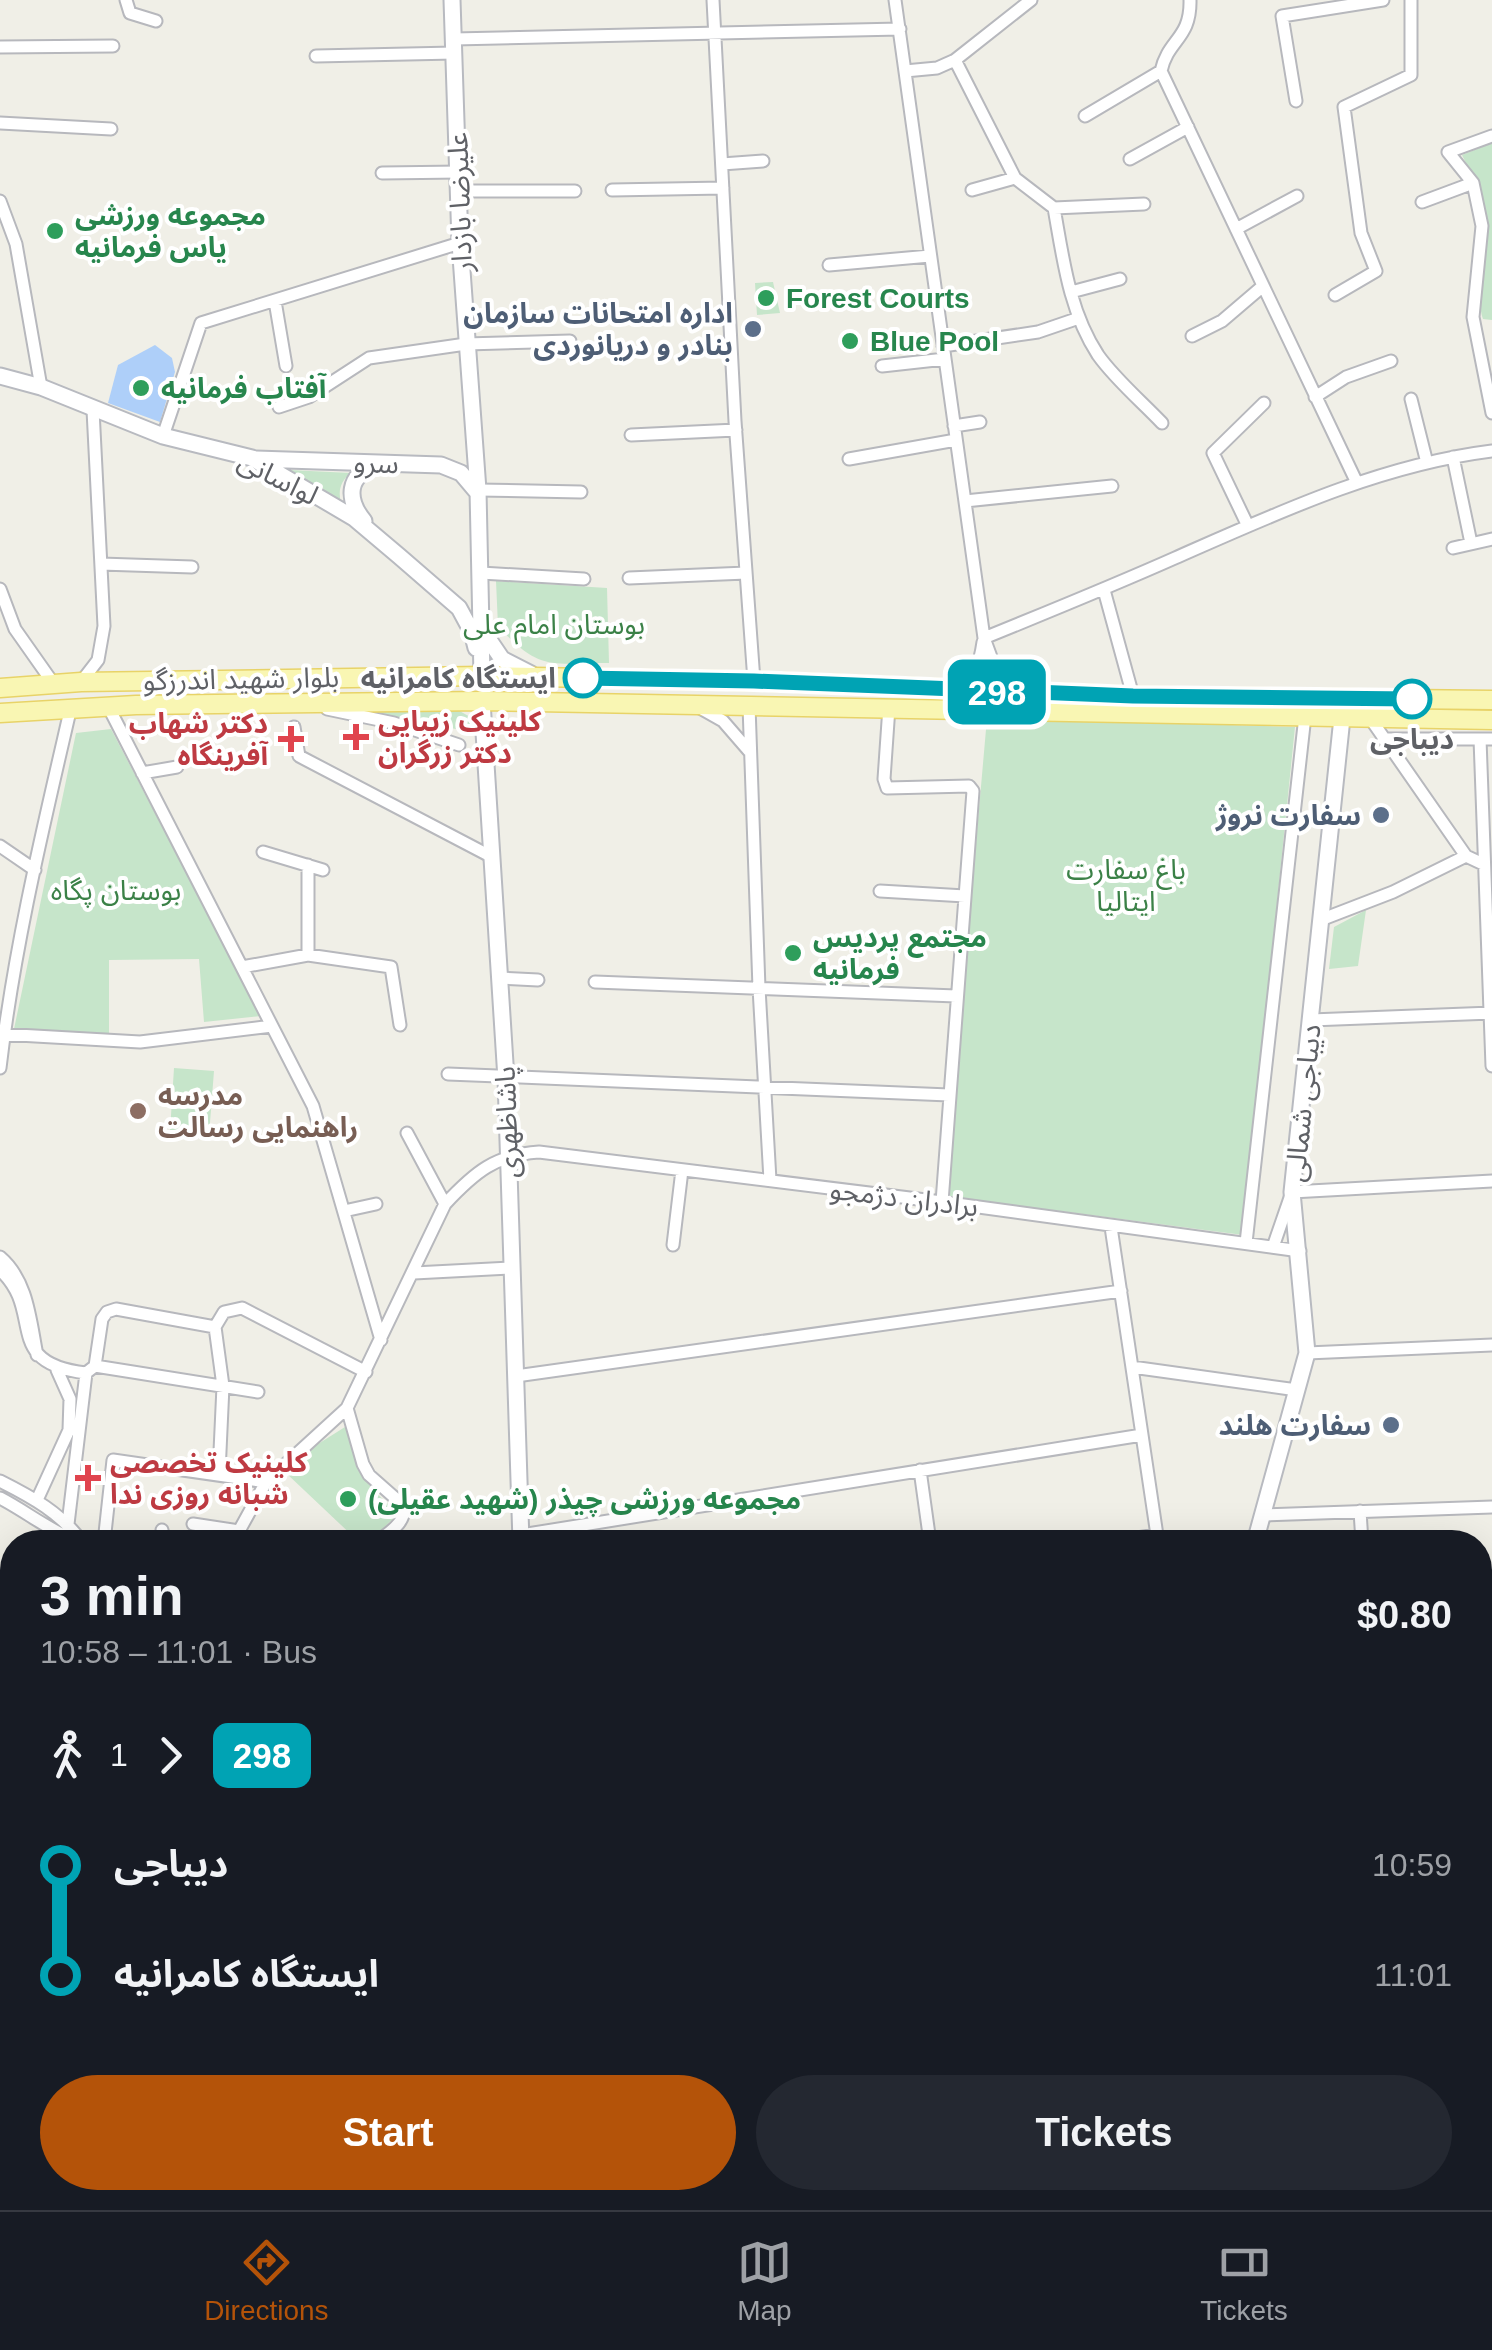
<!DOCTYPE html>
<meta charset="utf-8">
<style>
:root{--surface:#171b24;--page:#242831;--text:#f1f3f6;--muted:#9ea1a6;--line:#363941;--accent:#b45309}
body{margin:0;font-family:Arial,"Noto Sans Arabic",sans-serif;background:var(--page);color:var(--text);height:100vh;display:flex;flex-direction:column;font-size:38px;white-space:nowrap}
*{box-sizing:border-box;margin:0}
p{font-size:32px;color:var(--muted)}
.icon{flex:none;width:55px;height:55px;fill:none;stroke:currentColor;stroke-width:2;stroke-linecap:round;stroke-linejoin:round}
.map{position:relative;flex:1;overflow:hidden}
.sheet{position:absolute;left:0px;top:1530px;width:1492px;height:680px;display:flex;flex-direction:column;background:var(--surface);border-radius:40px 40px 0 0;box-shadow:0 10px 40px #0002}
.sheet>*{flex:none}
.badge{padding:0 20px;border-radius:15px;font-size:35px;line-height:65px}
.map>.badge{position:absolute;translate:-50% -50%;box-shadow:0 0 0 5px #fff}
.legs{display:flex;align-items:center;gap:15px;height:110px;padding:0 40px;font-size:32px}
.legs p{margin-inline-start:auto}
.summary{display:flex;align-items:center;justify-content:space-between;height:170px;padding:0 40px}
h1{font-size:55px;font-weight:600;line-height:75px}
.action{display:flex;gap:20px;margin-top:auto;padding:20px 40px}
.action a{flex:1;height:115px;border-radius:60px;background:var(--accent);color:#fff;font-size:40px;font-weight:600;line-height:115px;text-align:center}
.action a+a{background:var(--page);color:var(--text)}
ul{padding:0 40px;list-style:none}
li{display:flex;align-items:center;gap:35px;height:110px;font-size:38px}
li i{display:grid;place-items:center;width:15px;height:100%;margin:0 12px;background:currentColor}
li i::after{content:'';width:25px;height:25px;margin:-12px;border:8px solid;border-radius:50%;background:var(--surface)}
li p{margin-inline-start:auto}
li:first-child i{background:linear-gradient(#0000 50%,currentColor 0)}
li:last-child i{background:linear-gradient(currentColor 50%,#0000 0)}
.dock{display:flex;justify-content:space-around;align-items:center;height:140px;border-top:2px solid var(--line);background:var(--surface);font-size:28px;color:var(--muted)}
.dock a{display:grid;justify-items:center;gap:5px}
.dock .active{color:var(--accent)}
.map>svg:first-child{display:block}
</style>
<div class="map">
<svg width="1492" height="2210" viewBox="0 0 1492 2210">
<rect width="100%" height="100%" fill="#f0efe7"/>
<path fill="#c6e5ca" d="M1492,143v177l-9,-1c-8,-18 5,-73 4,-96 -1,-26 -14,-45 -25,-68z
M773,282l7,31 -23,2 -2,-32z
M269,469l82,4c-12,9 -14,21 -8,35z
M496,581l111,7 2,75c-59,0 -69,9 -111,-37z
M456,709l16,9 -5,13 -110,-20z
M987,718l308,9 -52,508 -298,-39z
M111,729l150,287 -57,6 -5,-63 -90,1v77l-95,-8 62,-296z
M1366,910l-8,56 -29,3 5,-42z
M174,1068l40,3 -5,64 -39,-4z
M345,1427c9,11 6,25 12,38 9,20 26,34 41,49l-29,28h-10l-73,-69 32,-29z"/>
<path fill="#aecff9" d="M155,345l17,13 3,14 -15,50 -52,-19 10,-38z"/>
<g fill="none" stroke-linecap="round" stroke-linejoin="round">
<defs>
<path id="street" d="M126,0l4,13 26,8
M713,0l22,421 19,260
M895,0l89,638 14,38 20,14
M1190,0c1,39 -22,39 -29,71l196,412
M454,39l446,-10
M0,47l113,-1
M316,56l138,-3
M955,60l60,118 39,30c9,50 15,103 44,147 17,24 43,46 64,68
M905,71l32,-3 18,-8 76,-60
M1296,101l-14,-85 101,-16
M1085,116l76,-45
M0,123l111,6
M1492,136l-44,16 25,31 9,43 -9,91 19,96
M1130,159l58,-32
M722,164l41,-3
M382,173l78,-1
M612,190l111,-2
M972,190l43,-12
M460,191h115
M0,201l16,43 25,143
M1422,202l51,-19
M1054,208l90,-4
M1236,229l61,-33
M829,265l101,-9
M1071,292l49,-13
M1335,295l41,-24 -15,-38 -17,-126 67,-32v-75
M275,301l11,65
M1192,336l30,-15 41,-35
M943,346l95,-14 41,-14
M882,366l63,-7
M1315,397l31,-20 45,-16
M1411,399l16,64
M279,407l30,-10 60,-39 97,-14 104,-3
M954,426l26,-4
M631,435l105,-5
M163,436l38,-113 259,-80
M1453,457l18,86
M849,459l107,-19
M478,490l103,2
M965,501l147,-15
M1248,526l-35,-73 51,-50
M1453,548l39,-9
M101,564l91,3
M481,573l103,6
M629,578l117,-5
M0,589l15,40 38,54
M1104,590l29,106
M984,638c64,-26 128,-52 191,-80 102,-45 205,-93 317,-107
M81,682l17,-22 6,-34 -11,-216
M955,687c21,-9 25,-24 28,-45
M749,706l10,282 11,192
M889,707l-5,72 3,9 82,-2 4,5 -31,411
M109,708l204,398 68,234
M700,708l23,13 26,30
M327,709l67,14 65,22
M1370,718l96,138 17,8
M294,727l5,29 193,101
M1383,739h109
M1480,739l12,327
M142,773l35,-6
M0,846l35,24
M263,852l60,18
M308,865v90
M880,891l85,5
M1323,919l70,-27 73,-36
M242,967l66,-12 83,12 9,58
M500,978l38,2
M595,982l361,14
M1311,1020l181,-7
M0,1034l140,8 132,-16
M0,1068c14,-120 43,-240 70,-357
M448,1074l501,21
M407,1133l38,71
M344,1211l32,-7
M1111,1227l47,315
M1246,1243l59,-527
M673,1245l9,-75
M1273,1247l19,-55 200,-11
M0,1257c28,24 30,63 37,98
M0,1270c46,42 0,93 86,103l9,-7
M414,1273l97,-5
M215,1327l9,-15 18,-4 124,64
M215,1327l8,59 -4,87
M1307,1353l185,-8
M95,1366l7,-47 5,-7 9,-3 99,18
M95,1366l163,26
M1132,1367l165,23
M516,1376l605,-85
M347,1408l16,56 6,11 34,30c5,17 -15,28 -26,37
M920,1470l10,72
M0,1481c32,16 61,32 82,61
M0,1498c27,14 51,34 79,44
M37,1500l32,-70 1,-31 -13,-29
M1360,1511l2,31
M1264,1515l228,-8
M68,1524l18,-151
M193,1524l46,7
M162,1530l2,12
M521,1535l621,-100
M104,1542l9,-82 153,22
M228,1542l11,-11 27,-49 81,-74 98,-204c30,-32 50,-49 94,-52l403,50 358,49
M1110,1542l47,-7
M0,1666l5,2
M1480,1706l12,-1
M0,1739h12
M0,1796l12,-1
M1480,1853l12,5
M0,1924l12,3
M1480,1972l12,6
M0,2024l12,57
M1485,2046h7
M0,2139l12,-14
M73,2198l8,12
M1041,2198l16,12
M1363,2198v12
M257,2210c15,-6 30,-10 46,-9 26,2 56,9 77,-3
M503,2210l18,-12
M718,2210l7,-12
M880,2210l6,-12
M1252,2210l3,-12
M1470,2210v-12"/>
<path id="secondary" d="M452,0l8,243 18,247 4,186
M0,376l41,11 122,49 89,22 102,60 45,38 60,52 13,24 4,16
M256,459l185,6 20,8 16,19
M364,521c-18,-22 -17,-46 12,-55
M483,631l19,28 29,15
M482,701l24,378 15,463
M1255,1542l52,-189 -15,-161 50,-474
M789,2198l17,12
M833,2210l12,-4 9,-8
M1002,2210l4,-12"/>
<path id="primary" d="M0,688l81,-6 401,-6 272,5 379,15 359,4
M0,713l136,-8 346,-4 1010,19"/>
<path id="highway" d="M1480,2101h12
M1480,2118h12
M391,2210l14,-12
M421,2210l17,-12
M459,2210l15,-12
M484,2210l19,-12"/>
</defs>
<use href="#street" stroke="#b7b8bd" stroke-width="15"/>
<use href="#secondary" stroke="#b8bac0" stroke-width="19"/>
<use href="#primary" stroke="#e8d368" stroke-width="21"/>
<use href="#highway" stroke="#e6bd11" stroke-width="24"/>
<use href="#street" stroke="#fff" stroke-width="11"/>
<use href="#secondary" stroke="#fff" stroke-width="15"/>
<use href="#primary" stroke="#f9f6b3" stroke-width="18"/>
<use href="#highway" stroke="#f5e999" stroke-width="20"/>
</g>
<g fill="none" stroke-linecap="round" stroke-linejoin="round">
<defs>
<path id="line-1" d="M583,678l171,3 379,15 279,3"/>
</defs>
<use href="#line-1" stroke="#fff" stroke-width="22"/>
<use href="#line-1" stroke="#00a3b4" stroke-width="15"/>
</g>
<g fill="#2e9e5b" stroke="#fff" stroke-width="4">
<circle cx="55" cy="231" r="10"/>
<circle cx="766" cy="298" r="10"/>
<circle cx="850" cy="341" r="10"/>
<circle cx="141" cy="388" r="10"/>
<circle cx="793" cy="953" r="10"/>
<circle cx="348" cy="1499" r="10"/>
</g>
<g fill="#5c6f8a" stroke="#fff" stroke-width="4">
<circle cx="753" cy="329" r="10"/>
<circle cx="1381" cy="815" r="10"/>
<circle cx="1391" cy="1425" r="10"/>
</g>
<g fill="#fff" stroke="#00a3b4" stroke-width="5">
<circle cx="583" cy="678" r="18"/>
<circle cx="1412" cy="699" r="18"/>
</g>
<g fill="#e0444e" stroke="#fff" stroke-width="4">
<path d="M351 722h10v10h10v10h-10v10h-10v-10h-10v-10h10z"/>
<path d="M286 724h10v10h10v10h-10v10h-10v-10h-10v-10h10z"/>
<path d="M83 1463h10v10h10v10h-10v10h-10v-10h-10v-10h10z"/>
</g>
<circle fill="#8d6e63" stroke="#fff" stroke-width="4" cx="138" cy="1111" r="10"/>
<g text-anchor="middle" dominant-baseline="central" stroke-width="8" stroke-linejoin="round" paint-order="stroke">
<g font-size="28" fill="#5f6166" stroke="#fff">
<text transform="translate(460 202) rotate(-92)">علیرضا بازدار</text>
<text transform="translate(376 463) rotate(2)">سرو</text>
<text transform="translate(278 478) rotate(27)">لواسانی</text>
<text transform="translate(241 679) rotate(-1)">بلوار شهید اندرزگو</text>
<text transform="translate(1303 1103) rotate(-84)">دیباجی شمالی</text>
<text transform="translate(507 1122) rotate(-92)">پاشاظهری</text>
<text transform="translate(904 1198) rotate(7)">برادران دژمجو</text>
</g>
<g font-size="28" font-weight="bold" fill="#27864d" stroke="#fff" text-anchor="start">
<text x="75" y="215">مجموعه ورزشی<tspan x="75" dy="32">یاس فرمانیه</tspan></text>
<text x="786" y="298">Forest Courts</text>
<text x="870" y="341">Blue Pool</text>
<text x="161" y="388">آفتاب فرمانیه</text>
<text x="813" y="937">مجتمع پردیس<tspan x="813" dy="32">فرمانیه</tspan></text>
<text x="368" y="1499">مجموعه ورزشی چیذر (شهید عقیلی)</text>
</g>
<g font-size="28" font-weight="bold" fill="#4e5e75" stroke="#fff" text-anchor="end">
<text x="733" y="313">اداره امتحانات سازمان<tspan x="733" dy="32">بنادر و دریانوردی</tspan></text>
<text x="1361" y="815">سفارت نروژ</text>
<text x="1371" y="1425">سفارت هلند</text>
</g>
<g font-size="28" fill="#3b8147" stroke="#fff">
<text x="554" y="624">بوستان امام علی</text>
<text x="1126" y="869">باغ سفارت<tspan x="1126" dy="32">ایتالیا</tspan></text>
<text x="116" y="890">بوستان پگاه</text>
</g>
<g font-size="28" font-weight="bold" fill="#5f6166" stroke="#fff" text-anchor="end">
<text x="556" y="678">ایستگاه کامرانیه</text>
<text x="1412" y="739" text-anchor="middle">دیباجی</text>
</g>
<g font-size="28" font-weight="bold" fill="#be3a42" stroke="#fff" text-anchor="start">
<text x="378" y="721">کلینیک زیبایی<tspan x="378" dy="32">دکتر زرگران</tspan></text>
<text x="268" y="723" text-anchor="end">دکتر شهاب<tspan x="268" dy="32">آفرینگاه</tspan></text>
<text x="110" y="1462">کلینیک تخصصی<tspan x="110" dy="32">شبانه روزی ندا</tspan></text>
</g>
<g font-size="28" font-weight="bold" fill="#785e54" stroke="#fff" text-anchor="start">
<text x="158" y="1095">مدرسه<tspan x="158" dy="32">راهنمایی رسالت</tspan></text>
</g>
</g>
</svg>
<b class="badge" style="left:997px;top:692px;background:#00a3b4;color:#fff">298</b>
<section class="sheet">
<div class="summary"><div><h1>3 min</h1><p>10:58 – 11:01 · Bus</p></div><b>$0.80</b></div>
<div class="legs"><svg class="icon" aria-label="walk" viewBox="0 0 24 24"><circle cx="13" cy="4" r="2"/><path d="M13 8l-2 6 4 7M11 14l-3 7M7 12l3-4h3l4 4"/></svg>1<svg class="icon" aria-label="forward" viewBox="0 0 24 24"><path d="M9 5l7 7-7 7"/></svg><b class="badge" style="background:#00a3b4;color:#fff">298</b></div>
<ul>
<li><i style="color:#00a3b4"></i><b>دیباجی</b><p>10:59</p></li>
<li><i style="color:#00a3b4"></i><b>ایستگاه کامرانیه</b><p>11:01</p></li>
</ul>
<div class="action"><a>Start</a><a>Tickets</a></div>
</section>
</div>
<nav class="dock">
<a class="active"><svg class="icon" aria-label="directions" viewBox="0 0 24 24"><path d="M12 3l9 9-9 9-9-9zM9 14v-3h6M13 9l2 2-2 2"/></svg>Directions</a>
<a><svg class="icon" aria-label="map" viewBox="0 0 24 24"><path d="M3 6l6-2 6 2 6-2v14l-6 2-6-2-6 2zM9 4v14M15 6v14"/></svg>Map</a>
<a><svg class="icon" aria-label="tickets" viewBox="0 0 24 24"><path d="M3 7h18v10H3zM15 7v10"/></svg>Tickets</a>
</nav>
